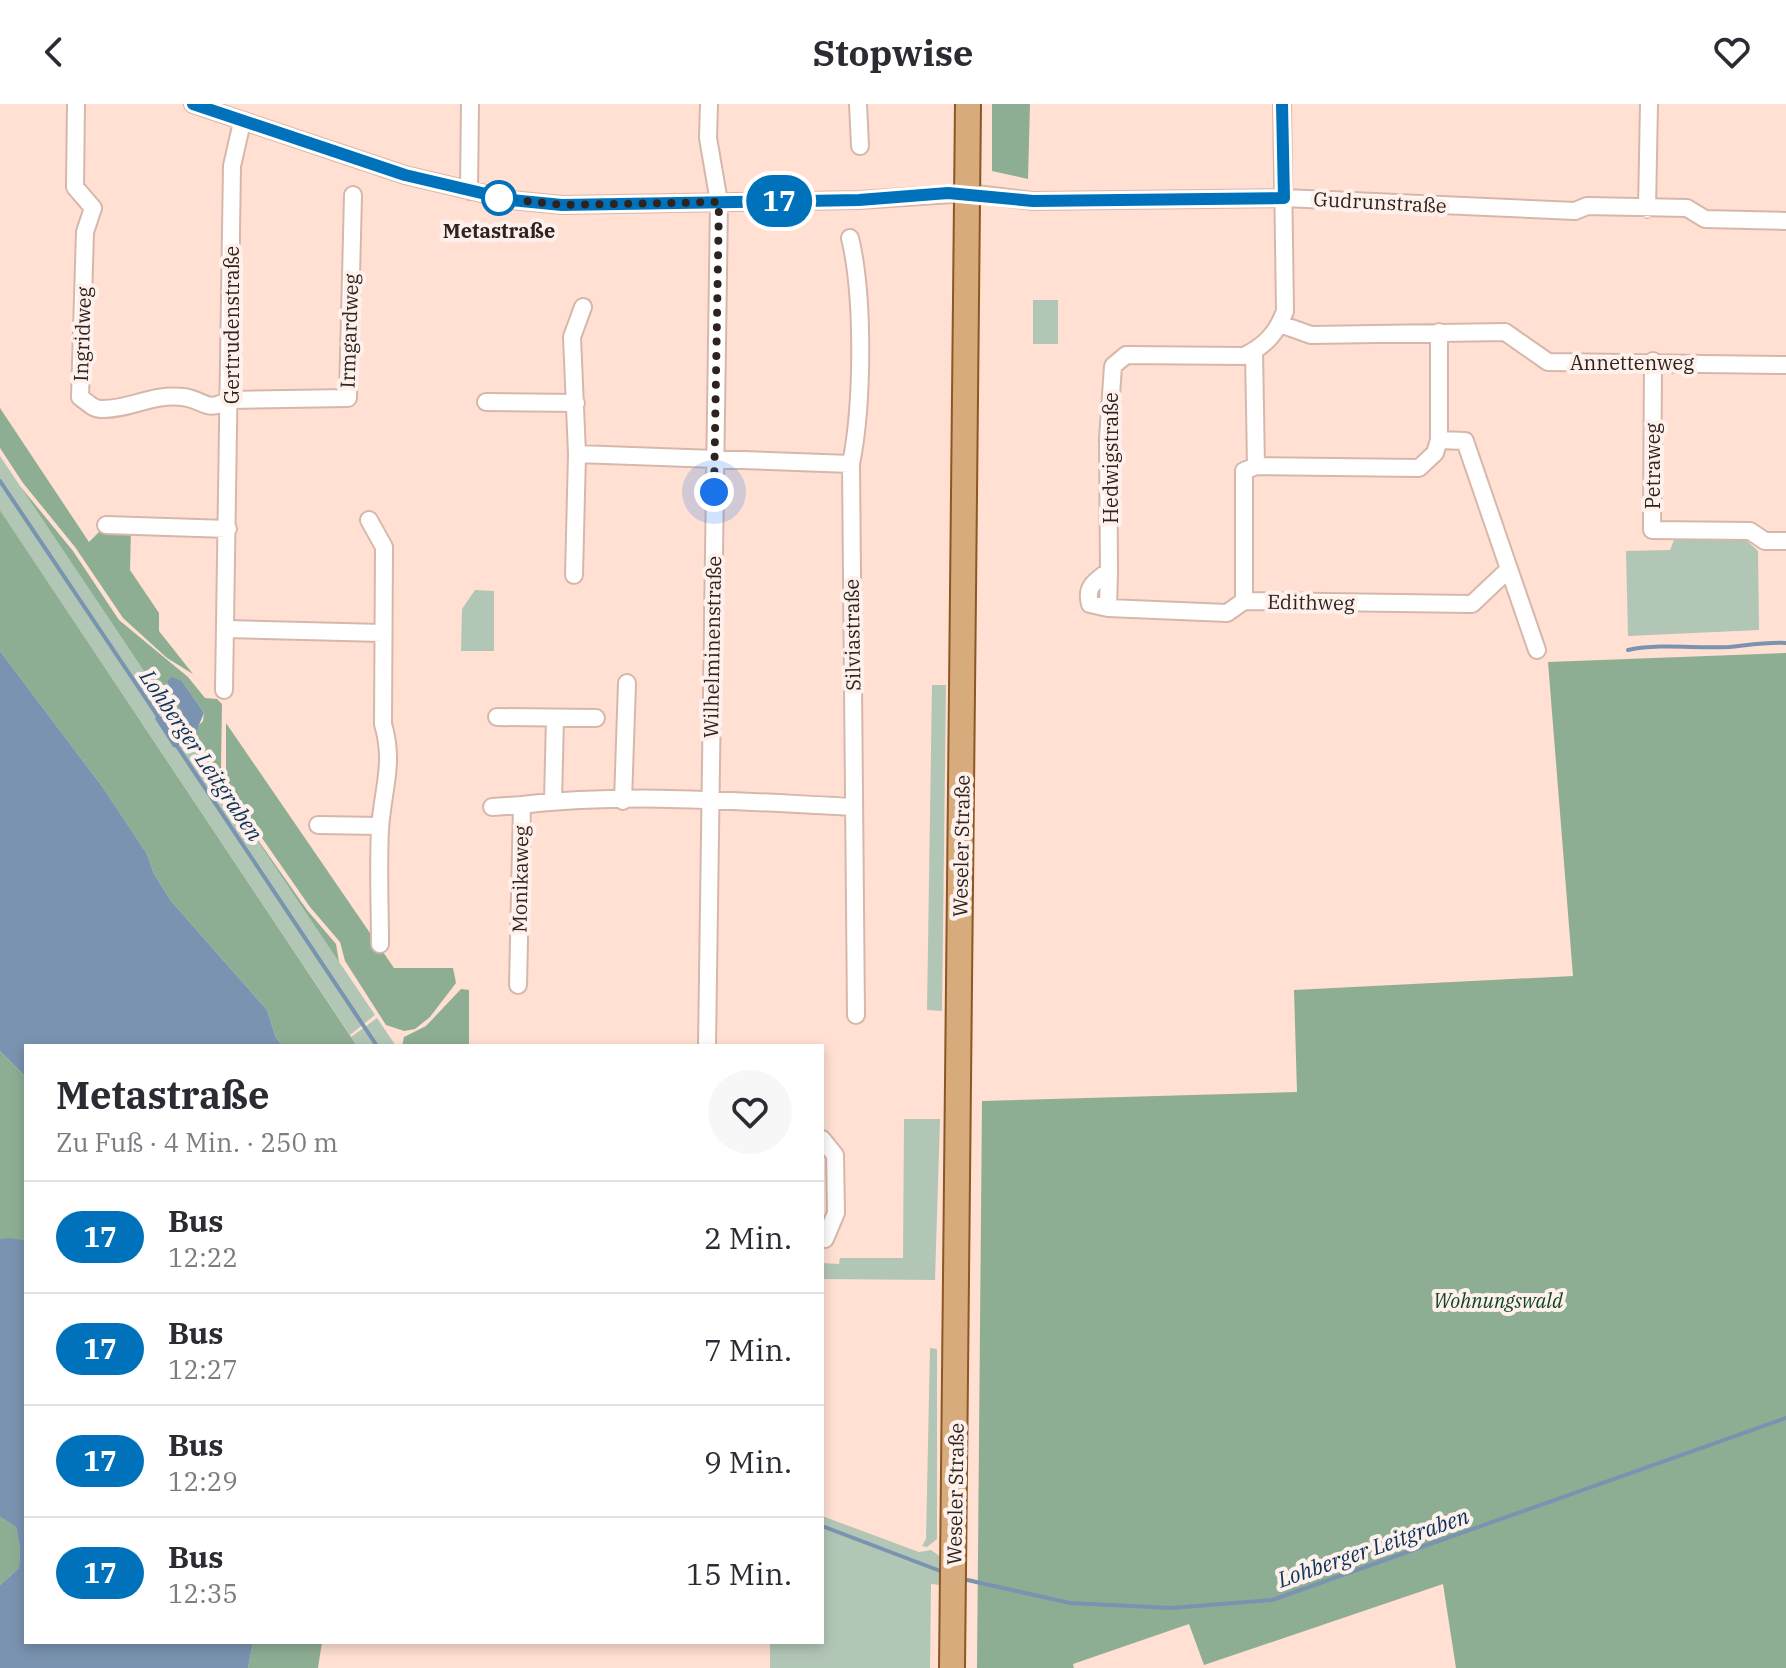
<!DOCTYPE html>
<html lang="de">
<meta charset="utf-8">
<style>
:root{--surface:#fff;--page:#f7f7f7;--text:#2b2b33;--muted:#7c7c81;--line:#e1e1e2}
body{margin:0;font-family:"IBM Plex Serif",serif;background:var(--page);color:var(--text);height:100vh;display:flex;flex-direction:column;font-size:30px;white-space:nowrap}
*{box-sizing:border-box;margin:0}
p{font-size:26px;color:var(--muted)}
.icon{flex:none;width:44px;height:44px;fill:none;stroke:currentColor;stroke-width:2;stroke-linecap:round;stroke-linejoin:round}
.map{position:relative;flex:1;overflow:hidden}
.drawer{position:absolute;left:24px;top:940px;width:800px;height:600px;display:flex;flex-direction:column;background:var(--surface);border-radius:0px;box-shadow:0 4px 12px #0003}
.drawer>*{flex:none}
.badge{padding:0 16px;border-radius:26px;font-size:28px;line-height:52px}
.you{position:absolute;width:40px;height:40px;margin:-20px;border:6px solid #fff;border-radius:50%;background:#1a73e8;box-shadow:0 0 0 12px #1a73e833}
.map>.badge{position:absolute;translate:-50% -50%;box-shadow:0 0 0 4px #fff}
.round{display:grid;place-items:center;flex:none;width:84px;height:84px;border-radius:42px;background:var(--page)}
.overview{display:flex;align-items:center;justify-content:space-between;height:136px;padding:0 32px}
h1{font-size:38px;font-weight:700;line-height:60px}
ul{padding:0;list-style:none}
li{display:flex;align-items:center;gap:24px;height:112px;padding:0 32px;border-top:2px solid var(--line)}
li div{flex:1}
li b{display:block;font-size:30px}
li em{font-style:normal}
li .badge{min-width:88px;font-weight:700;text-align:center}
header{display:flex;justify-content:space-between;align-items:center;height:104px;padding:0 32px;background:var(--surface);font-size:36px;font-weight:700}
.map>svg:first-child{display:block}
</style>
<header><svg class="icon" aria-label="back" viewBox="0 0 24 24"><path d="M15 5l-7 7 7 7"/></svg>Stopwise<svg class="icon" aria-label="heart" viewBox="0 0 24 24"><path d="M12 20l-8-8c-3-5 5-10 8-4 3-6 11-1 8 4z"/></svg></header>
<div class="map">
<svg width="1786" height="1564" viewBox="0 0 1786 1564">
<rect width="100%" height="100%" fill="#ffe0d2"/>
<path fill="#b2c6b6" d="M1033,196h25v44h-25z
M0,352l174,260 -18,-1 -1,4 18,28h5l7,-14 190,282 -25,20 -350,-525z
M1745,435l13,12 1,79 -131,6 -2,-85 44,-1 4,-10z
M475,486l19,1v60h-33l1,-42z
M932,581h14l-4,326 -15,-1z
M377,914l19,28h-39l-6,-9z
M904,1015h36l-5,161 -113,-1v-16l17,1 1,-6h63z
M930,1244l7,1v190l-10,8 -5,-1 4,-7z
M822,1412l97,36 12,-2 10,7 -1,28 -9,-1 -1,84h-160v-26h52z"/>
<path fill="#8eae94" d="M992,0h38l-2,75 -36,-8z
M0,304l89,134 13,-13 29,1 -1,40 29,43v18l34,43 -26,-16 -44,-40 -48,-71 -52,-64 -23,-35z
M20,382l53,65 46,69 69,57 17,21 12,1 5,5 -1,62 7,31 79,113 29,34 3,18 -154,-229h6l12,-12 1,-8 -22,-32 -15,1 14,29 -7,5z
M0,406l357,536h-74l-7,-8 -9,-28 -96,-109 -17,-27 -7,-20 -43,-65 -104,-138z
M1786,549v1015h-330l-13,-84 -239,81 -15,-41 -116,40 1,4h-97l5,-567 315,-9 -3,-102 279,-14 -25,-314z
M226,619l168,245h59l3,15 -26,34 -15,12 -11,2 -18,-6 -41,-64 -5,-19 -30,-35 -78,-112 -6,-24z
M461,885l8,1v56h-67l2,-9 22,-11z
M0,947l26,26v163l-26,-1z
M0,1413l16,10 4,21 -1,20 -19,17z
M253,1538h69l-4,26h-70z"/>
<path fill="#7a93b0" d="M0,547l104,138 43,65 7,20 17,27 96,109 9,28 7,8h-257v31l-26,-26z
M171,573l11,4 22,32 -8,19 -14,4 -4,12 -5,-1 -18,-28 1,-4 13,4 12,-8 -14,-29z
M8,1134l18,2v402h227l-5,26h-248v-83l19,-17 1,-20 -4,-21 -16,-10v-278z"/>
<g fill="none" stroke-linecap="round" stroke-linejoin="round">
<path stroke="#7a93b0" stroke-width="4" d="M0,377l159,237
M1628,546c35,-7 67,-1 101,-3 20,-2 37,-5 57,-4
M177,642l200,300
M822,1422l121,46
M963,1475l107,24 101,5 101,-8 514,-182"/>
<defs>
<path id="minor" d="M76,0l-1,83 18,21 -8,24 -5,165c7,5 13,12 21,12 28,1 52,-16 82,-12 23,3 21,16 47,3l118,-2 5,-203
M193,0l212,71 106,25 51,5 297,-5 109,-7 65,8 251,-3 291,13 12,-5 100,2 18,11 81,2
M858,0l2,42
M469,87l1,-87
M1647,105l2,-105
M850,134c14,58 13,166 1,226l5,551
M1280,220l31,11 194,-3 43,30 238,3
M1254,247l2,115 -12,5v130l228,3 37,-35 -44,-128 -26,-1 -4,13 -16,15 -163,-2
M1653,257l-1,169 98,1 15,10h21
M486,298l90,1
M1439,336v-108
M577,350l274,10
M369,416l15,27 -1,177c12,40 -1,67 -3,106 -2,38 0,76 0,114
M106,421l122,4
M1509,465l28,81
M1109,467l-1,37 -18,-4c-5,-18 6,-23 19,-33l-1,-132 5,-73 13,-11 118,1c21,-10 33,-23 41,-45l-3,-207
M574,471l3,-121 -5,-117 11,-30
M1108,504l119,5 17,-12
M226,525l157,4
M224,586l8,-524 10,-44
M497,613l99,1
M553,697l2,-83
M623,697l4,-118
M492,703l30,-2
M318,721l62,1
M518,881l4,-180c109,-13 223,-3 332,2
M707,942l12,-844 -11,-64 1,-34
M822,1035l13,16 1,58 -11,26"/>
<path id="primary" d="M952,1564l16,-1564"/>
</defs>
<use href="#minor" stroke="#d6b8ab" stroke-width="20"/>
<use href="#primary" stroke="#8c5722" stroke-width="28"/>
<use href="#minor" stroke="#fff" stroke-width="16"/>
<use href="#primary" stroke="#d8ab7c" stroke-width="24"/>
</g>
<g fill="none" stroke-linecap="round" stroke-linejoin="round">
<defs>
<path id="line" d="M193,0l212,71 106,25 51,5 297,-5 89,-7 85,8 251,-3 -2,-94"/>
</defs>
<use href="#line" stroke="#fff" stroke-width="18"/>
<use href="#line" stroke="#0072bc" stroke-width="12"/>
<path stroke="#2e231e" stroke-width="8" stroke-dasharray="0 14.4" d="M499,94l63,7 157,-3 -5,290"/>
</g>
<circle fill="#fff" stroke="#0072bc" stroke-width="4" cx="499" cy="94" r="16"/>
<g text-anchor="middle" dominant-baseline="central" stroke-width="8" stroke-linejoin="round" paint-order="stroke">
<g font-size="20" fill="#2e231e" stroke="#fef1ec">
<text transform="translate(1380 98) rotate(3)">Gudrunstraße</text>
<text transform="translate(231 221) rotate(-90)">Gertrudenstraße</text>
<text transform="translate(349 227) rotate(-88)">Irmgardweg</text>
<text transform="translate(82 230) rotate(-88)">Ingridweg</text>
<text x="1632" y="258">Annettenweg</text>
<text transform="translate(1110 354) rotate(-90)">Hedwigstraße</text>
<text transform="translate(1652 362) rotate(-90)">Petraweg</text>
<text transform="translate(1311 498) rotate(1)">Edithweg</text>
<text transform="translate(852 531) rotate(-91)">Silviastraße</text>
<text transform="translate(712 543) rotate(-89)">Wilhelminenstraße</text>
<text transform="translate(961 742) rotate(-89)">Weseler Straße</text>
<text transform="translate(520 775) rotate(-89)">Monikaweg</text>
<text transform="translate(955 1390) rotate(-89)">Weseler Straße</text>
</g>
<g font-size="20" font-weight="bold" fill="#2e231e" stroke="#fef1ec">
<text x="499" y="126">Metastraße</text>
</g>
<g font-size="20" font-style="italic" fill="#104521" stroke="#fef1ec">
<text x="1498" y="1196">Wohnungswald</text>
</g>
<g font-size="22" font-style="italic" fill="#0e335b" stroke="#fef1ec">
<text transform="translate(202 651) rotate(56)">Lohberger Leitgraben</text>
<text transform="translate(1373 1443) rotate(-19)">Lohberger Leitgraben</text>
</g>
</g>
</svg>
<div class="you" style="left:714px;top:388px"></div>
<b class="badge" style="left:779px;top:97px;background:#0072bc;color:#fff">17</b>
<section class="drawer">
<div class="overview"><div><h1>Metastraße</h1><p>Zu Fuß · 4 Min. · 250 m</p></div><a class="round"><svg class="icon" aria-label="heart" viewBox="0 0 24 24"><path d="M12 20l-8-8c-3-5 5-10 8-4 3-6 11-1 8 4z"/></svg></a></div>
<ul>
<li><span class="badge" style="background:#0072bc;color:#fff">17</span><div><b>Bus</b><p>12:22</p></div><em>2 Min.</em></li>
<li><span class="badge" style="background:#0072bc;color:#fff">17</span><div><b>Bus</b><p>12:27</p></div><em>7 Min.</em></li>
<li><span class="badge" style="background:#0072bc;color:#fff">17</span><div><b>Bus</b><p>12:29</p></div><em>9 Min.</em></li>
<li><span class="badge" style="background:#0072bc;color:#fff">17</span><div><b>Bus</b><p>12:35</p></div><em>15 Min.</em></li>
</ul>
</section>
</div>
